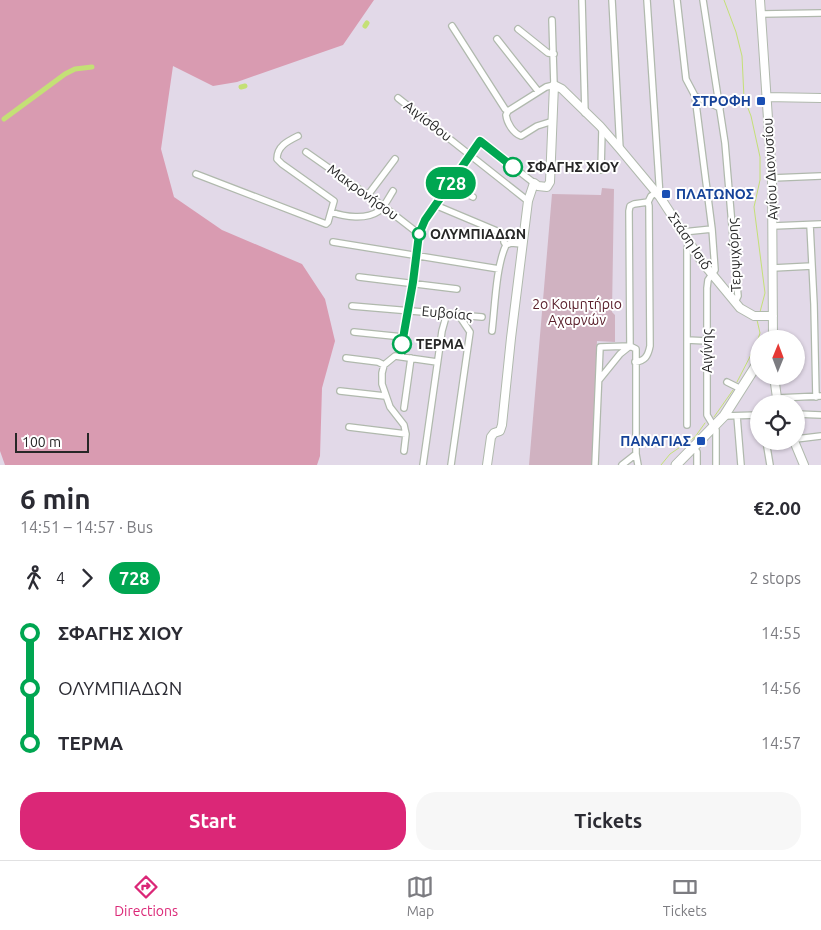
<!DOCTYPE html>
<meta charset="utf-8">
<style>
:root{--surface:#fff;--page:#f7f7f7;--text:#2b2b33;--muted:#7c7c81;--line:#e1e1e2;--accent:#db2777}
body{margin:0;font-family:Ubuntu,sans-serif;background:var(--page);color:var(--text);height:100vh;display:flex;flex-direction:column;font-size:19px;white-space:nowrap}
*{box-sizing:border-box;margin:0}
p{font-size:16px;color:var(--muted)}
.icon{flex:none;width:28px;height:28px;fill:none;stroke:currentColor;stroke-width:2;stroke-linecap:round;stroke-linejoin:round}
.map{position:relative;height:465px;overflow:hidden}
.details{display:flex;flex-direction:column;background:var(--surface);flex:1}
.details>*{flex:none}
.badge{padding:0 10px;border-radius:16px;font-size:18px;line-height:32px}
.needle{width:32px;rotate:1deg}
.controls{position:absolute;left:750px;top:330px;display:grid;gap:10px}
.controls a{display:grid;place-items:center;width:55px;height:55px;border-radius:50%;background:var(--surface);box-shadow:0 1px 4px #0004;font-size:25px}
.scale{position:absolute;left:15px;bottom:12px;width:74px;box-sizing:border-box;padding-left:5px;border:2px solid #272727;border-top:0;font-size:14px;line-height:18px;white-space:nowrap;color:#272727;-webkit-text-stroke:4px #fff;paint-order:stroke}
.map>.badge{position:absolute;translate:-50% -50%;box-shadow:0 0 0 2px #fff}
.legs{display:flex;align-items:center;gap:8px;height:55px;padding:0 20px;font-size:16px}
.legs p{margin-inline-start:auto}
.head{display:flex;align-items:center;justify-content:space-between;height:85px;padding:0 20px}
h1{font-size:28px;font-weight:700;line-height:38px}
.button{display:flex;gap:10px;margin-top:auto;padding:10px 20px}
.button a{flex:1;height:58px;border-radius:20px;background:var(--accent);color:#fff;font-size:20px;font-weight:700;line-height:58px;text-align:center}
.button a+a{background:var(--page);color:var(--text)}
ul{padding:0 20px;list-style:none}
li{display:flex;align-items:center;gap:18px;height:55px;font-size:19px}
li i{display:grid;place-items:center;width:8px;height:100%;margin:0 6px;background:currentColor}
li i::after{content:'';width:12px;height:12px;margin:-6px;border:4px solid;border-radius:50%;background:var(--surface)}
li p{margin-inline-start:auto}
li:first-child i{background:linear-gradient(#0000 50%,currentColor 0)}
li:last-child i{background:linear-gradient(currentColor 50%,#0000 0)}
.dock{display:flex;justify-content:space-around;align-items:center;height:70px;border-top:1px solid var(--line);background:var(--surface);font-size:14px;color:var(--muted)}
.dock a{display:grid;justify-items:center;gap:2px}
.dock .on{color:var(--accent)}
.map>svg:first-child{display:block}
</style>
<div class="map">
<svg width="821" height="465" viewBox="0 0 821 465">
<rect width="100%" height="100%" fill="#e2d9e8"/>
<path fill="#d99bb1" d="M0,0h374l-31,45 -106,37 -24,4 -40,-20 -12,83 13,48 48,33 80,34 23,35 10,42 -13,47 -2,68 -3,9h-312l-5,-14z"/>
<path fill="#d0b2c1" d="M602,188l12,1 -2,123 3,3v27l-18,-1 -5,124h-63l23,-271 49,1z"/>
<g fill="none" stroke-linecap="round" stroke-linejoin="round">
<path stroke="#c4e076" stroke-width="1" d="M724,0l12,32 6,24 2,42 7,18 9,41v23l-6,27 11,86 -5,19
M737,382l19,-37 4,-12 -3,-13
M714,417l19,-27
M661,465l9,-11 25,-17 10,-14"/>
<path stroke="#c4e076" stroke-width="5" d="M365,26l2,-3
M241,87l4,-1
M4,119l61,-45 10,-5 17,-2"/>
<defs>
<path id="minor" d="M582,0l3,113
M612,0l8,149
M647,0l13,197
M677,0l9,79 9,17 25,12
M703,0l22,143 13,153 -3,6
M761,14l60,-1
M452,26l53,83 3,2 38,-24 8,-2 -2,-65
M518,29l30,24 6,1
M497,39l41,52
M695,96l17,133 3,41 -7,10 -1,8v127l9,15v35
M398,98l130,103
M508,111l-2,4c1,8 7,18 15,21l16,-10 16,-5
M306,152l77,54 36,28
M601,170l1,-41
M196,174l130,50 2,-2 6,-21 -52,-37 -5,-5c0,-13 11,-18 21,-23
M772,178l49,-2
M449,185l24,12
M368,195l27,-36
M435,205l69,29v8l2,3
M331,212c14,5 35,8 48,-1 6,-5 10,-14 14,-20
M810,225l4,79 2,93
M773,226l48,-2
M683,232l29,-3
M333,242l166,27
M773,268l39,-2
M359,277l98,12
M352,306l130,11
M492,331c3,-25 4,-65 14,-86l5,-2 11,1
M354,332l49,5
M687,340l20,1
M401,356l18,-122c14,-31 40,-66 61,-93l54,42
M346,358l32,4 6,3
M635,362c10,-1 13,-6 15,-16l-1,-140 -1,-4
M599,380l21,-26 10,-8 -1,-135 1,-5 4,-2 14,-2 3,-6 5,-3
M727,382l14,7
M340,391l45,5
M777,398l44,-2
M404,408l7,-50
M796,414l25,1
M724,416l35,-1
M737,416l4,49
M687,425v-176l2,-8
M349,427l57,7
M796,439l25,-3
M766,441l4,24
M694,448l3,4v13
M404,451l2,-17 -2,-9 -14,-18 -8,-23v-11l2,-8 11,-9 42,6
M636,454l2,11
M423,465l19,-134 5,-18
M451,465l19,-133 -12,-18
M595,465l5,-118 30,-1 6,3v105l-14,11"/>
<path id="tertiary" d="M760,0l12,178 1,161
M766,97l55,1
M774,376l3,22 2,6
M794,441l10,24
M487,465l4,-28 3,-4 6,-2 2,-6 9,-87 17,-137 6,-18 4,3 9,1 3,-5 4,-97 8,4 38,37 20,23 40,48 42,65 38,46 14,8h19"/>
<path id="secondary" d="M676,465l48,-49 35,-55"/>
</defs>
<use href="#minor" stroke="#b0b9ad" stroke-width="8"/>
<use href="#tertiary" stroke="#b0b9ad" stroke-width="10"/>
<use href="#secondary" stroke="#b0b9ad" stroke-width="11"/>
<use href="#minor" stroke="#fff" stroke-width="5.5"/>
<use href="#tertiary" stroke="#fff" stroke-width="8"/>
<use href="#secondary" stroke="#fff" stroke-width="9"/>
</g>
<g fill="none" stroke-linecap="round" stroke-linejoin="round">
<defs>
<path id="line-1" d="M402,344l11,-62 6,-48 6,-14 55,-79 33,26"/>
</defs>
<use href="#line-1" stroke="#fff" stroke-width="11"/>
<use href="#line-1" stroke="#00a651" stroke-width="8"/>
</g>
<g fill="#1a4fb4" stroke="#fff" stroke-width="2">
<rect x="756" y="96" width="10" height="10" rx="2.5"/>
<rect x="661" y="189" width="10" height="10" rx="2.5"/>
<rect x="696" y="436" width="10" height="10" rx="2.5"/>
</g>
<g fill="#fff" stroke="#00a651" stroke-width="2.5">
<circle cx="513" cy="167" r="9"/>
<circle cx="419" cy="234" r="6"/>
<circle cx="402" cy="344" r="9"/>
</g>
<g text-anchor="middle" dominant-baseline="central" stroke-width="4" stroke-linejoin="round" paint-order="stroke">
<g font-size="14" font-weight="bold" fill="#164399" stroke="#fff" text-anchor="end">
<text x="751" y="101">ΣΤΡΟΦΗ</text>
<text x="676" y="194" text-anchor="start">ΠΛΑΤΩΝΟΣ</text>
<text x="691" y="441">ΠΑΝΑΓΙΑΣ</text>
</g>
<g font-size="14" fill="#272727" stroke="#fff">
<text transform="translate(428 121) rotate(38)">Αιγίσθου</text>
<text transform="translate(770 169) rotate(-93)">Αγίου Διονυσίου</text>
<text transform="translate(363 192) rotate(36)">Μακρονήσου</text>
<text transform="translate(690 241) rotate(56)">Στάση Ισιδ</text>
<text transform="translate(734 255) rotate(-93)">Τερψιχόρης</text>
<text transform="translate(447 313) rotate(5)">Ευβοίας</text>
<text transform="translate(707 351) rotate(-90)">Αιγίνης</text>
</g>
<g font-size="14" font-weight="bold" fill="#272727" stroke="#fff" text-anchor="start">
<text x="527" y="167">ΣΦΑΓΗΣ ΧΙΟΥ</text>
<text x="430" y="234">ΟΛΥΜΠΙΑΔΩΝ</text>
<text x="416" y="344">ΤΕΡΜΑ</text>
</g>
<g font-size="14" fill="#5a202c" stroke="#fff">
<text x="577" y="304">2ο Κοιμητήριο<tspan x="577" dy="16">Αχαρνών</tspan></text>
</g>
</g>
</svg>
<div class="controls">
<a><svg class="needle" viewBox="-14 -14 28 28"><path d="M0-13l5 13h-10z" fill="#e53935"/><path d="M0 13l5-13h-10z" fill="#7c7c81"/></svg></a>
<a><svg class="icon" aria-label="locate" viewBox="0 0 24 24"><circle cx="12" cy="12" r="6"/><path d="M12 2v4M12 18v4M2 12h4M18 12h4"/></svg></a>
</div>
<div class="scale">100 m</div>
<b class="badge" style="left:451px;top:183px;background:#00a651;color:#fff">728</b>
</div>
<section class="details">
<div class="head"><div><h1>6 min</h1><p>14:51 – 14:57 · Bus</p></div><b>€2.00</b></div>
<div class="legs"><svg class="icon" aria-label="walk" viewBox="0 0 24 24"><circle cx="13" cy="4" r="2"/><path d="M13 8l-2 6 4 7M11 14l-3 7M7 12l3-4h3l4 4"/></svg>4<svg class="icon" aria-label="forward" viewBox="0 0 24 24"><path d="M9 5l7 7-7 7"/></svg><b class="badge" style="background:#00a651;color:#fff">728</b><p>2 stops</p></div>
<ul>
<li><i style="color:#00a651"></i><b>ΣΦΑΓΗΣ ΧΙΟΥ</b><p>14:55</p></li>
<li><i style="color:#00a651"></i><span>ΟΛΥΜΠΙΑΔΩΝ</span><p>14:56</p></li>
<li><i style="color:#00a651"></i><b>ΤΕΡΜΑ</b><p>14:57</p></li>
</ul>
<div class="button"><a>Start</a><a>Tickets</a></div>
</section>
<nav class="dock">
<a class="on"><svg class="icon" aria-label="directions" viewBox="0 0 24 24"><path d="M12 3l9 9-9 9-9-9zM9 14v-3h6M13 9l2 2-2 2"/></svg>Directions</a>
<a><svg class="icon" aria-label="map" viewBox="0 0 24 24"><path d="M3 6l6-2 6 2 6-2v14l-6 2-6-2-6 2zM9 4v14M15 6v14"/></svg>Map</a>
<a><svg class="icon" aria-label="tickets" viewBox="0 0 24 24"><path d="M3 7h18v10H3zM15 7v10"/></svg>Tickets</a>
</nav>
